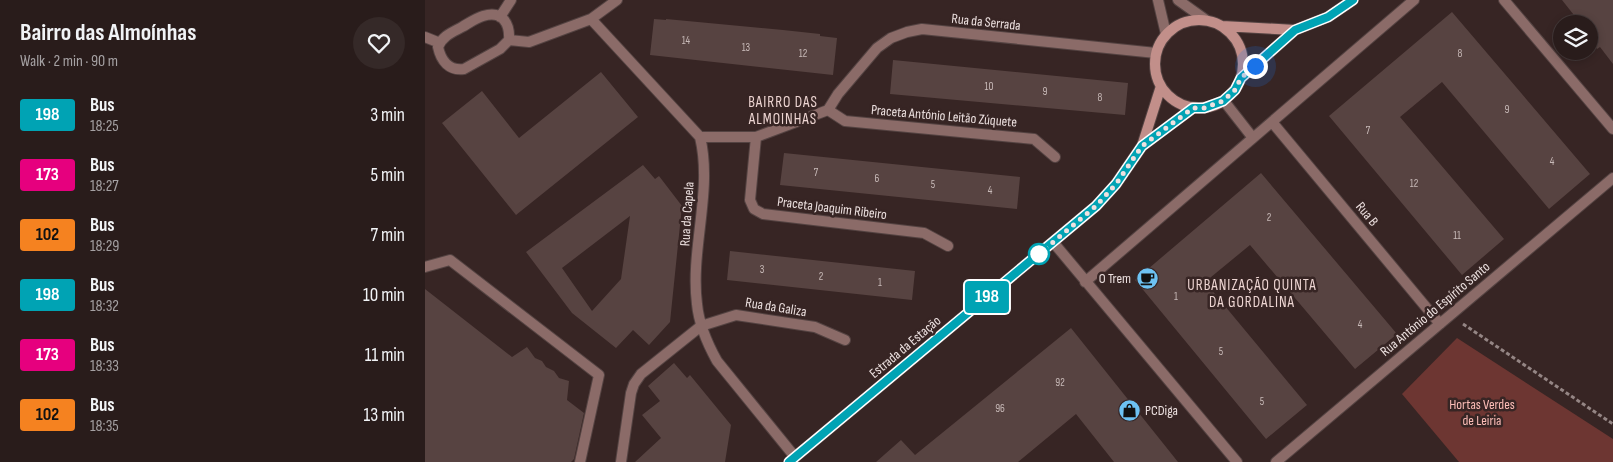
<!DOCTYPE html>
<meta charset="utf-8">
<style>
:root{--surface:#291c1b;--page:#352928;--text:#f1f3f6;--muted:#a5a1a3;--line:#453a3a}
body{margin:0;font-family:"Sofia Sans Condensed",sans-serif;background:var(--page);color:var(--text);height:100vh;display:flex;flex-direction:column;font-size:19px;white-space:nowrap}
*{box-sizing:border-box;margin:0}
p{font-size:16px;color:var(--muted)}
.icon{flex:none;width:28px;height:28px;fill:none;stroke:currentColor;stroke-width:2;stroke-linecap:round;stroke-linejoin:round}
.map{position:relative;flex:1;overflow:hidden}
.panel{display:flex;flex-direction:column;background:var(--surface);width:425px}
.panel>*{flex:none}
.badge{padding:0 10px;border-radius:4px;font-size:18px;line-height:32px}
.fabs{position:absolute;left:1128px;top:15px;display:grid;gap:10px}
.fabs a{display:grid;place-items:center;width:45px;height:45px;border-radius:50%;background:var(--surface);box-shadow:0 2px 8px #0003,0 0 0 1px var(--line);font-size:25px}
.you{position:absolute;width:25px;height:25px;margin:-12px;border:4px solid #fff;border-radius:50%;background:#1a73e8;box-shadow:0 0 0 8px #1a73e833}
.map>.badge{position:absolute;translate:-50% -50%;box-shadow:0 0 0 2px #fff}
.round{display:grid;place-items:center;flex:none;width:52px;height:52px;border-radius:26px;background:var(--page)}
.overview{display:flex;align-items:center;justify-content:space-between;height:85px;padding:0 20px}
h1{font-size:24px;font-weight:700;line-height:38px}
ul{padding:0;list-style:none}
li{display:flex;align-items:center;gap:15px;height:60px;padding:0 20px}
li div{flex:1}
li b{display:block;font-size:19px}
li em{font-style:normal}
li .badge{min-width:55px;font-weight:700;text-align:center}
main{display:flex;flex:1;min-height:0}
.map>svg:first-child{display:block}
</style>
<main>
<section class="panel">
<div class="overview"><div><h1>Bairro das Almoínhas</h1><p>Walk · 2 min · 90 m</p></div><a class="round"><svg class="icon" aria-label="heart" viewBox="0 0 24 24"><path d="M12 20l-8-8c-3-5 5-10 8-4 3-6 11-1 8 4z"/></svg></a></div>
<ul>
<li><span class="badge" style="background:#00a3b4;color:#fff">198</span><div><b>Bus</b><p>18:25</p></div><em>3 min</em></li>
<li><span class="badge" style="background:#e6007e;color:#fff">173</span><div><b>Bus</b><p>18:27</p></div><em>5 min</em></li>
<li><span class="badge" style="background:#f58220;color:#111">102</span><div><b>Bus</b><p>18:29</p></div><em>7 min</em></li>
<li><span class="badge" style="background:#00a3b4;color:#fff">198</span><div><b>Bus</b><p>18:32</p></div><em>10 min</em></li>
<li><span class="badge" style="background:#e6007e;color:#fff">173</span><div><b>Bus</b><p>18:33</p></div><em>11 min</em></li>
<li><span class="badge" style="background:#f58220;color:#111">102</span><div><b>Bus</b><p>18:35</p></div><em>13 min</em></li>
</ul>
</section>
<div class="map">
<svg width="1188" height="462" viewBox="0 0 1188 462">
<rect width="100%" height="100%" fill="#372524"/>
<path fill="#6d3632" d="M1032,338l156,101v23h-154l-57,-68z"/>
<path fill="#574341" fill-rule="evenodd" d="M1137,0h51v64l-13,-17 -3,2 -8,-11v-14h-8z
M1027,12l138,162 -41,35 -107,-127 -42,35 104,122 -42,36 -133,-159z
M229,19l12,1v-1l117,11 37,4v2l17,2 -4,37 -183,-20z
M468,60l235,23 -3,32 -235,-21z
M176,72l37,45 -122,98 -74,-92 40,-32 37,47z
M359,153l236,24 -3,32 -237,-24z
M218,165l12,14 4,-3 23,30 -12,116 -21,23 -16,-15 -17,18 -44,-35 -46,-61zM205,216l-9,63 -29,32 -30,-43z
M836,173l136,161 -42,35 -105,-124 -45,37 102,123 -41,34 -131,-159z
M305,251l185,20 -3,29 -185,-20z
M0,289l87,68 15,-10 8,11 7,3 4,6 8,4 5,7 10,3 -2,19 17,13 -10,46 -3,3h-146z
M646,328l107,134h-64l-38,-48 -58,48h-142l25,-22 14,15z
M249,363l13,15 3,-3 41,50 -6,37h-90l26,-24 -19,-23 18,-14 -12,-15z"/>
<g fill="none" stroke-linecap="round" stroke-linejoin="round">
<defs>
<path id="service" d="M0,267l25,-7 149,115 -19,87
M196,462l10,-69 3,-9 7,-10 60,-48"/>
<path id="minor" d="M1079,0l109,129
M75,17l11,-17
M166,19l109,118c13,54 -10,112 -3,167 2,21 10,39 20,57l78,96
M0,37l15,6
M84,40c1,-16 -6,-30 -26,-24 -7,2 -14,7 -21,11 -9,5 -20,9 -24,20 3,14 11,24 26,22l36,-20 9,-9 20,2 62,-23 26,-19
M799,101l29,37
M403,110l17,11 189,18 21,18
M847,122l168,202
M275,137h56l72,-27 10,-16 39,-46 14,-10 16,-6 15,-3 234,24
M331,137l-6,63 4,9 9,5 161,19 24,13
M628,242l184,220
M660,282l329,-282
M276,326l35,-11 79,12 30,13
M851,462l337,-284"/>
<path id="tertiary" d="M733,0l8,34
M753,0l28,20"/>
<path id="secondary" d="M730 64a44 44 0 1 1 88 0a44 44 0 1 1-88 0Z
M797,26l73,4 33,-13 25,-17
M816,78l54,-48
M717,146l51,-38
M364,462l307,-256 20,-22 26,-38 19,-60"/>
</defs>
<use href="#service" stroke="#544342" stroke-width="12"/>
<use href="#minor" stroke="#544342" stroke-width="12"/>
<use href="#tertiary" stroke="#544342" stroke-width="12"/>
<use href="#secondary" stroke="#544342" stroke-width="12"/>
<path stroke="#948584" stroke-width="3" stroke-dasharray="4 2.5" stroke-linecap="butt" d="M1038,324l150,100"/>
<use href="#service" stroke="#8b6b68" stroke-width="10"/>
<use href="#minor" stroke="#8b6b68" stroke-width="10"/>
<use href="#tertiary" stroke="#8b6b68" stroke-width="10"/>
<use href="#secondary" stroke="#c28f8a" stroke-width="10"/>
</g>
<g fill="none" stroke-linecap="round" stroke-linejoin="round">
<defs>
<path id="line" d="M364,462l307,-256 20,-22 26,-38 51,-38h11l19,-7 12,-11 6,-12 54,-48 33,-13 25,-17"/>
</defs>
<use href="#line" stroke="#fff" stroke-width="11"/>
<use href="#line" stroke="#00a3b4" stroke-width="8"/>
<path stroke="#ede1e0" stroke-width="5" stroke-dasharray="0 9" d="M614,254l57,-48 20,-22 26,-38 51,-38h11l19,-7 12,-11 6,-12 14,-12"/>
</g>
<defs>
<symbol id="cafe-disc" viewBox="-11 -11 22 22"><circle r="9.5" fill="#6dc2f3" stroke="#372524"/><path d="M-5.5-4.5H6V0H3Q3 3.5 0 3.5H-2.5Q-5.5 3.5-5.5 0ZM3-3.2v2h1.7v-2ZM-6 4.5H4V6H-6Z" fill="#111"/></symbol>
<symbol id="shop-disc" viewBox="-11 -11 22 22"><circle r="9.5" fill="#6dc2f3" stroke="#372524"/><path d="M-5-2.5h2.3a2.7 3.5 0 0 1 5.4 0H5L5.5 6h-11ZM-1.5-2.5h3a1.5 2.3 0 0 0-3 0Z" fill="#111"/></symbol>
</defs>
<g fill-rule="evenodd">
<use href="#cafe-disc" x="710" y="266" width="25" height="25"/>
<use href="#shop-disc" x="692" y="398" width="25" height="25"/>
</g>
<circle fill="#fff" stroke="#00a3b4" stroke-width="2.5" cx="614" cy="254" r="10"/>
<g text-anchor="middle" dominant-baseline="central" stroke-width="5" stroke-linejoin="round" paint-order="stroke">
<g font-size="11" fill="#c8bab8">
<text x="261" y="40">14</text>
<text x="321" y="47">13</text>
<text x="378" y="53">12</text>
<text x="1035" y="53">8</text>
<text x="564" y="86">10</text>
<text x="620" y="91">9</text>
<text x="675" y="97">8</text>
<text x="1082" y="109">9</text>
<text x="943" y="130">7</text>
<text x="1127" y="161">4</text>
<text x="391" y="172">7</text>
<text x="452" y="178">6</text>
<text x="989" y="183">12</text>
<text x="508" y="184">5</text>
<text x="565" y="190">4</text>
<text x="844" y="217">2</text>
<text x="1032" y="235">11</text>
<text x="337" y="269">3</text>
<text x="396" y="276">2</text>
<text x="455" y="282">1</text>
<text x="751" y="296">1</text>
<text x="935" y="324">4</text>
<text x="796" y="351">5</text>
<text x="635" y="382">92</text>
<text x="837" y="401">5</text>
<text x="575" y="408">96</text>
</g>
<g font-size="14" fill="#ede1e0" stroke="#372524">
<text transform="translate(561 22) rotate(6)">Rua da Serrada</text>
<text transform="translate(519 116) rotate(5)">Praceta António Leitão Zúquete</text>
<text transform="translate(407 208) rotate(7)">Praceta Joaquim Ribeiro</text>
<text transform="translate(262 214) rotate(-86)">Rua da Capela</text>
<text transform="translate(942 214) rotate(50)">Rua B</text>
<text transform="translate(351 307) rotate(9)">Rua da Galiza</text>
<text transform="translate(1010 309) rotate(-40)">Rua António do Espírito Santo</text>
<text transform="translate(480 347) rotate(-40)">Estrada da Estação</text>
</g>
<g font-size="14" fill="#ede1e0" stroke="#372524" text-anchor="end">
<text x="706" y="278">O Trem</text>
<text x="720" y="410" text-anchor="start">PCDiga</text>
</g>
<g font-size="14" fill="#fbbcb6" stroke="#372524">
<text x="1057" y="404">Hortas Verdes<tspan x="1057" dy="16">de Leiria</tspan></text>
</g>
<g font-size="15" letter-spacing="1" fill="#edd5d2" stroke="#372524">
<text x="358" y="102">BAIRRO DAS<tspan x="358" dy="17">ALMOINHAS</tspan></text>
<text x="827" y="285">URBANIZAÇÃO QUINTA<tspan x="827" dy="17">DA GORDALINA</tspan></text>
</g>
</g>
</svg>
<div class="fabs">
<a><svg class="icon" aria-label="layers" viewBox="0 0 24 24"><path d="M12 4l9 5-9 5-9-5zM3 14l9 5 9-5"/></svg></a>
</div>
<div class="you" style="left:830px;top:66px"></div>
<b class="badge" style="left:562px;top:297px;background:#00a3b4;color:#fff">198</b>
</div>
</main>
